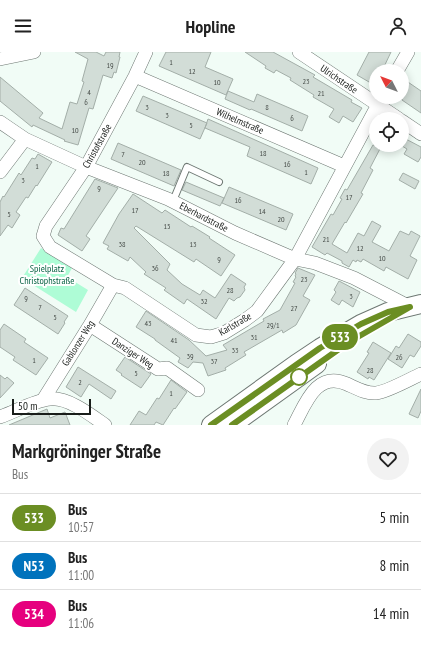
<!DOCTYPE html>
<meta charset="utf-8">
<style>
:root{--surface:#fff;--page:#f2f2f2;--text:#222;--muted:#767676;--line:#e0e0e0}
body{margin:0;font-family:"PT Sans Narrow",sans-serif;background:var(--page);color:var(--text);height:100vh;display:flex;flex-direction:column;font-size:15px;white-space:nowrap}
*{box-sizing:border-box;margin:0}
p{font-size:13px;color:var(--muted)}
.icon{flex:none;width:22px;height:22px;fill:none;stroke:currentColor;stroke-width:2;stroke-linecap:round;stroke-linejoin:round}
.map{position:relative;height:373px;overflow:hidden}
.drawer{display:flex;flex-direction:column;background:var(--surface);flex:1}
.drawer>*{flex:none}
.badge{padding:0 8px;border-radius:13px;font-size:14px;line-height:26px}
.needle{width:26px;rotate:312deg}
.fabs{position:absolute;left:369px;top:12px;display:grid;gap:8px}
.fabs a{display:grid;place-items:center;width:40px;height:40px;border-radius:50%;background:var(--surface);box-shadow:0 2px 10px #0003;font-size:20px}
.scale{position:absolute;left:12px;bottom:10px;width:79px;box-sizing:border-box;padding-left:4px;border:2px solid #191d1a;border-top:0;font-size:11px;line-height:14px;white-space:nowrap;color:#191d1a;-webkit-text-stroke:3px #fff;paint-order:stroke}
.map>.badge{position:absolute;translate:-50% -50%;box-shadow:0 0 0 2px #fff}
.round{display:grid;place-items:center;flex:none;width:42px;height:42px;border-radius:21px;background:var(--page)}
.summary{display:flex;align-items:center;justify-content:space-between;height:68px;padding:0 12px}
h1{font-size:19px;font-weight:700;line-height:30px}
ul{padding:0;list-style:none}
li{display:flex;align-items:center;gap:12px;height:48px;padding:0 12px;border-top:1px solid var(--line)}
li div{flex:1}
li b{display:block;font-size:15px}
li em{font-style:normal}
li .badge{min-width:44px;font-weight:700;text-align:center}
header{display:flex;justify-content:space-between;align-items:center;height:52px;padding:0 12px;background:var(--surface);font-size:18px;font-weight:700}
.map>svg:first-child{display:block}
</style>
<header><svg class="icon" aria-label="menu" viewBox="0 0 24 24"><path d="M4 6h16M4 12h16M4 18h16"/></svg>Hopline<svg class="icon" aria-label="person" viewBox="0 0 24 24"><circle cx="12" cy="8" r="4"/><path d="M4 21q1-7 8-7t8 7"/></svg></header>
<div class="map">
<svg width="421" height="373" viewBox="0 0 421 373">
<rect width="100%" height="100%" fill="#f1fcf6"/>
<path fill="#aefcd6" d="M41,196l31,20 -5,9 21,13 -12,22 -54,-34z"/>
<path fill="#d2ddd7" stroke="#a3aea8" d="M75,0h21l8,4 2,-4h14l-1,5h1l-4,16 -2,-1 -2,6 -9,-3 -10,34 -4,-1 -11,37 -14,-4 1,-1 -32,-15 -1,2 -32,-26v-24l43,36 -4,5 23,11 8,-27 7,2 7,-22 -2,-1 6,-22z
M166,0h45l-6,15 28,12 -7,16 -67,-29z
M245,0h28l42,23 -2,2 39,23 -1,2 11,6 -9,14 -10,-6 -4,7 -10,-6 5,-8 -21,-12 1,-2 -24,-15 1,-2 -15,-8 -2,3 -9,-5 1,-2z
M369,0h22l-9,19h-6v15l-19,-11z
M405,28l16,11v22l-19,-13v-14z
M228,39l26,11 3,-8 51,22 -6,15 -51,-22 -1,1 -25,-11z
M143,44l64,27 -7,16 -64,-28z
M208,67l110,49 -7,16 -64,-28 3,-9 -45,-19z
M402,85l19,10v10l-3,5 -14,-8 3,-5 -5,-3z
M118,91l63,27 -7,16 -63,-27z
M373,93h9l-12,23 3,2 -12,23 2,1 -17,29 -1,-1 -13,22 15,9 11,-20 6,3 8,-15 9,5 -9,16 17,9 11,-20 9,4 2,-4 9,5 -10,20 7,4 -9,19 -22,-12 -2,4 -21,-12 -2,3 -4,-2 -1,2 -3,-2 -4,7 -7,-4v-2l-15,-8 -2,2 -13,-8 19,-33 2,1 9,-16 -2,-1 5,-9 2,1z
M38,102l14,8 -15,24 -1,-1 -8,13 -2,-1 -10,15 4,3 -8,13 -4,-3 -8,11v-34l3,-6 1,1 15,-24 2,2 11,-17 3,1z
M403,121l16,8 -4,8 -16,-9z
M95,127l23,9 -32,48 4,3 -8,12 -24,-16 3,-7 3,1z
M186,130l38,16 -4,8 -38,-16z
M229,135l64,27 -7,16 -64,-27z
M133,142l29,19 3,-3 26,17 1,-1 18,11 -1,1 26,17 -14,21 -25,-17 -2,3 -58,-36 -2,2 36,36 -3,6 15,14 18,11 3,-5 12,8 16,-24 15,10 -2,3 1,3 -5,7 -3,1 -3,3 -5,-3 -13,21 -29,-20 -3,5 -20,-14 2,-2 -22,-14 2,-2 -16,-15 -2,4 -21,-12 2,-3 -6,-3 16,-29z
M298,216l17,7 -12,21 7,4 -14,25 -13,8 -1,-3 -38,22 2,3 -21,13 1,2 -18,6 -5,-13 -10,-1 -5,6 -10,-6 2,-4 -25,-18v-1l-19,-12 10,-16 43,29 17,16 21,-6 -4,-5 41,-24 -1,-2 17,-9 15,-27 -2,-1 3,-5 -1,-1 1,-2 -1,-1z
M339,229l21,11 -7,15 -11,-7 -3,5 -8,-5 5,-8 -2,-2z
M25,236l43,28 -4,6 1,1 -7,11 -44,-29z
M4,272l22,15 -2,3 24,16 -12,17 -23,-15 2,-3 -15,-10v-17z
M408,282l13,8v4l-7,11 -4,-2 -8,13 -14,-9 8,-13 3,2z
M373,290l18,11 -17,27 -5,-3 -1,2 -11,-7 12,-19 -2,-1z
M125,305l26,17 -10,14 -20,-13 1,-1 -6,-4z
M78,315l38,24 -5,8 -22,-15 -8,13 -15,-10z
M0,323l5,4 2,-2 7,6 -14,15z
M171,328l16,12 -12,17 -1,-1 -11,17 -7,-3 -2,3h-24l9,-14 7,4 11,-17 2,1z
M421,337v22l-3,7 -9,-4z
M47,357l3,9 15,-6 5,13h-61z"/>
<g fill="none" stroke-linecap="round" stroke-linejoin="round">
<defs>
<path id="lane" d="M173,149l14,-34 32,15"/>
<path id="street" d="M146,0l-11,24 -49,91 -40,59 -3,10 7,11 63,38 12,3 71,47 15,2 13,-4 21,-13 12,-9 38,-52 87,-162
M299,0l100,67
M0,7l34,-7
M397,19l11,-19
M135,24l209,90
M402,69l19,13
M0,70l25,17 61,28 82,32 67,34 60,26 20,4 39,15 56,29
M0,120l25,-33
M90,273l68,44 9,-1 31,22
M43,348l47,-75 23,-40
M0,365c14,-5 36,-17 50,-18 18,-2 41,16 55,26
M294,373c11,-20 22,-55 53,-41 9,4 19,10 29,9 11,-1 34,-14 45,-19"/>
<path id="secondary" d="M211,373l85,-61 24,-16 41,-24 27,-12 33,-8
M232,373l85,-61"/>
</defs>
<use href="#lane" stroke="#6e7873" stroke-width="8"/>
<use href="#street" stroke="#6e7873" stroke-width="14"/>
<use href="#secondary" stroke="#6e7873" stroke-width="20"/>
<use href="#lane" stroke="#fff" stroke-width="6"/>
<use href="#street" stroke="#fff" stroke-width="13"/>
<use href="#secondary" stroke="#fff" stroke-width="18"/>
</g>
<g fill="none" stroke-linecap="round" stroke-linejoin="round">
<defs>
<path id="line" d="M211,373l109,-77 41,-24 27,-12 22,-5 -61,35 -117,83"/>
</defs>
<use href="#line" stroke="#fff" stroke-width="9"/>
<use href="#line" stroke="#6b8e23" stroke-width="6"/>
</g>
<circle fill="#fff" stroke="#6b8e23" stroke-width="2" cx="299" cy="325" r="8"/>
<g text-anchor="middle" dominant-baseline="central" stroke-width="4" stroke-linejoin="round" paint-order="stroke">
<g font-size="8" fill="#474d49">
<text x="171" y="10">1</text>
<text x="110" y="13">19</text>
<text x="192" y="19">12</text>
<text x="306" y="29">23</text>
<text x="217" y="30">10</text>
<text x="89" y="40">4</text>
<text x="321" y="41">21</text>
<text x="86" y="50">6</text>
<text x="147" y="55">3</text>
<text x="267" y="55">8</text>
<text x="167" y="63">3</text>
<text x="292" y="66">6</text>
<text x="191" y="73">5</text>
<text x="75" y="78">10</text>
<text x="263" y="101">18</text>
<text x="123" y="102">7</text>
<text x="142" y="110">20</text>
<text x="287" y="112">16</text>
<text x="37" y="114">1</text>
<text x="306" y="120">1</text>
<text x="166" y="121">18</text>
<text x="23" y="128">3</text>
<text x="99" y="136">9</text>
<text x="349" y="145">17</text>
<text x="238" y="148">16</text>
<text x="135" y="158">17</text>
<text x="262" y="159">14</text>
<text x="9" y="162">5</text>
<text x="281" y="167">20</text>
<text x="167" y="174">15</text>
<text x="326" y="187">21</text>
<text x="122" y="192">38</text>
<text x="193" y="192">13</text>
<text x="360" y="196">12</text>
<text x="382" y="206">10</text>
<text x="219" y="207">9</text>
<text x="155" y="216">36</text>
<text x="304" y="227">23</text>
<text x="230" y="238">28</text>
<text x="351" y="244">3</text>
<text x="26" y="246">9</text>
<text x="204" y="249">32</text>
<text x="40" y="255">7</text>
<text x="294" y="256">27</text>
<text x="55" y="265">5</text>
<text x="148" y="271">43</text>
<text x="273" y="273">29/1</text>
<text x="254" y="285">31</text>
<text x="174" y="288">41</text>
<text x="235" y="298">33</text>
<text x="190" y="304">39</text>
<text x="399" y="305">26</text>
<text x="34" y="308">1</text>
<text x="214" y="309">37</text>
<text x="370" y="318">28</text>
<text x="136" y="321">5</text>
<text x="80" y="330">2</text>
<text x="171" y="341">1</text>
</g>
<g font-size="10" fill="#191d1a" stroke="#fff">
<text transform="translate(339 27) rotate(34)">Ulrichstraße</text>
<text transform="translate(240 69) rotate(23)">Wilhelmstraße</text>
<text transform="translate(97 94) rotate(-61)">Christofstraße</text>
<text transform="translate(204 165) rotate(27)">Eberhardstraße</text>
<text transform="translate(235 272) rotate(-30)">Karlstraße</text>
<text transform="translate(78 291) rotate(-58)">Gablonzer Weg</text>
<text transform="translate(133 301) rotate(33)">Danziger Weg</text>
</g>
<g font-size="10" fill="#0b6546" stroke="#fff">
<text x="47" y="216">Spielplatz<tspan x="47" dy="12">Christophstraße</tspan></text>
</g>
</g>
</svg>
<div class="fabs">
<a><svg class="needle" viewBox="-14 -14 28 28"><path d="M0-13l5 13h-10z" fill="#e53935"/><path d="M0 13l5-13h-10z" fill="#767676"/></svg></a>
<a><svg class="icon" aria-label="locate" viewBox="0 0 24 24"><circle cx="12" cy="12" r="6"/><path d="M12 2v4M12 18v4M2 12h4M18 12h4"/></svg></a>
</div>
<div class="scale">50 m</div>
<b class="badge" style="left:340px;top:285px;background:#6b8e23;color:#fff">533</b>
</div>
<section class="drawer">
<div class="summary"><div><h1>Markgröninger Straße</h1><p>Bus</p></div><a class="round"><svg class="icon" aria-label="heart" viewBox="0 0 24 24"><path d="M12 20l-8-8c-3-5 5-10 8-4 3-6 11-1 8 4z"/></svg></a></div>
<ul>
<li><span class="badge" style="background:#6b8e23;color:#fff">533</span><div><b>Bus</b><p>10:57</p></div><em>5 min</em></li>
<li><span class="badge" style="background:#0072bc;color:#fff">N53</span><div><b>Bus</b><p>11:00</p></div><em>8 min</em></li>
<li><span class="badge" style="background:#e6007e;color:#fff">534</span><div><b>Bus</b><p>11:06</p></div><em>14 min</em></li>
</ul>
</section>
